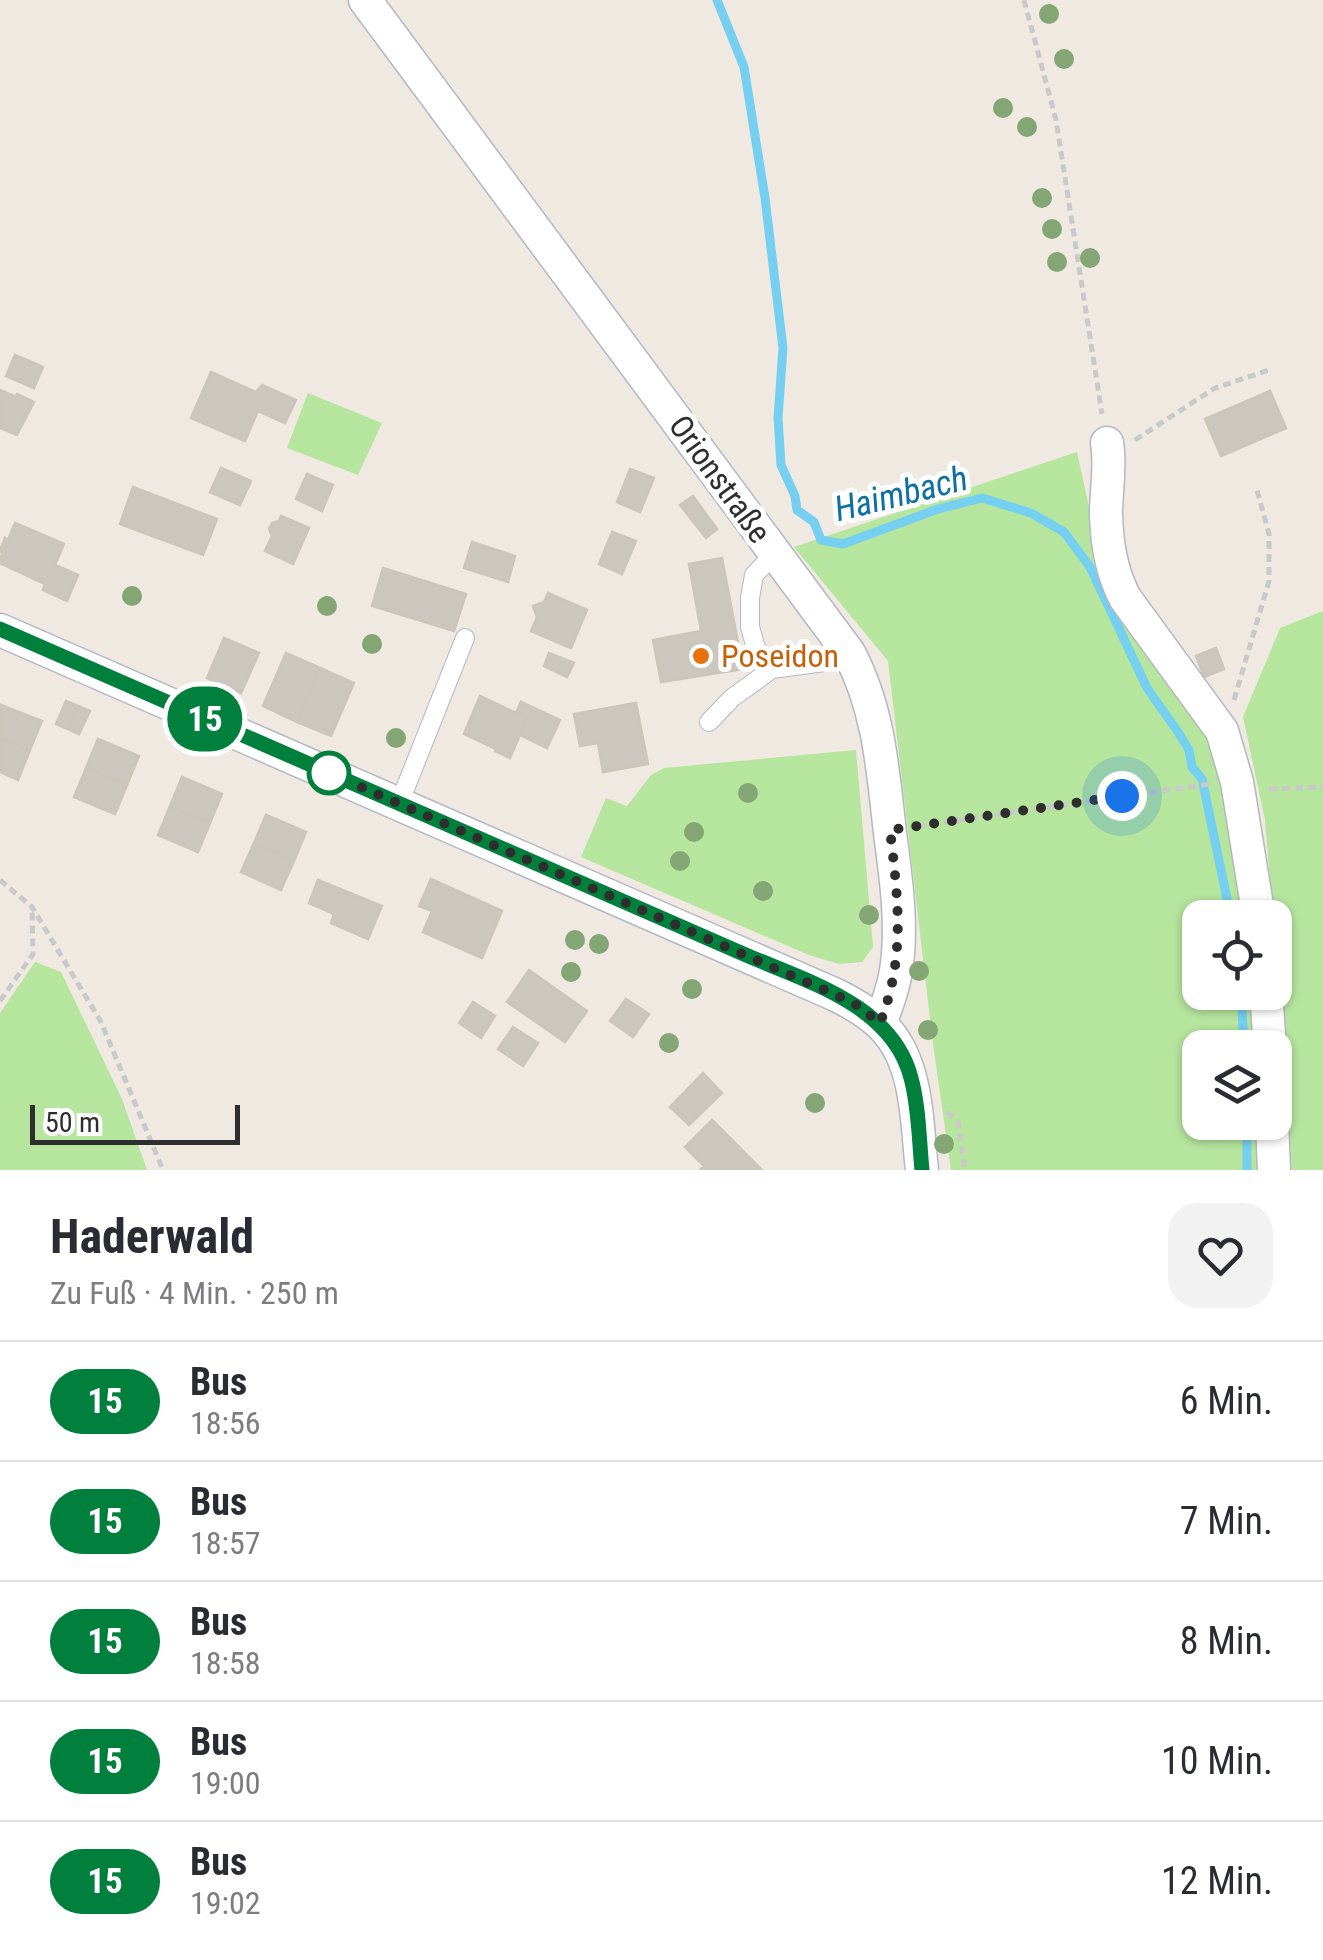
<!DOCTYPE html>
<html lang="de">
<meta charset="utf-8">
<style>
:root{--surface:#fff;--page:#f2f2f3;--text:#2b2b33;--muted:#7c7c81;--line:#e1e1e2}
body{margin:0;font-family:"Roboto Condensed",sans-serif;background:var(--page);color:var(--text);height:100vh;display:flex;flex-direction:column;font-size:38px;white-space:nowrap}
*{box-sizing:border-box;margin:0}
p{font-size:32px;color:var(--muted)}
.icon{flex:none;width:55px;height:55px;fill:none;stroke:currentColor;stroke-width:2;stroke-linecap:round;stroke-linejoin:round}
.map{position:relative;height:1170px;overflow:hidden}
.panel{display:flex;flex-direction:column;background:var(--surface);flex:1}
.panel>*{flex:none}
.badge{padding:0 20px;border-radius:32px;font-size:35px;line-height:65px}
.controls{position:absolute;left:1182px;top:900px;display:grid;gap:20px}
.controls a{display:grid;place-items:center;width:110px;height:110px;border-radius:20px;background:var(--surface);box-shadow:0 2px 8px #0004;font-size:50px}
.scale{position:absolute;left:30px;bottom:25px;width:210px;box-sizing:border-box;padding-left:10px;border:5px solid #2e2e2e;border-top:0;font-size:28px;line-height:35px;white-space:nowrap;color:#2e2e2e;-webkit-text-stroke:8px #fff;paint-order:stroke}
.you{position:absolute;width:50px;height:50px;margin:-25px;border:8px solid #fff;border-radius:50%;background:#1a73e8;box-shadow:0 0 0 15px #1a73e833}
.map>.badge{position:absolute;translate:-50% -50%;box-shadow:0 0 0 5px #fff}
.round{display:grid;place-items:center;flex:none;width:105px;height:105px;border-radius:30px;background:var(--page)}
.head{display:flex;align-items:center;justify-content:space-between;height:170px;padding:0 50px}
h1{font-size:48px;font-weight:700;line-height:75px}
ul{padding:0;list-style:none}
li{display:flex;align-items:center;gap:30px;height:120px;padding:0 50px;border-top:2px solid var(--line)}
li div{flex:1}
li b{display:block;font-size:38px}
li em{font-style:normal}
li .badge{min-width:110px;font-weight:700;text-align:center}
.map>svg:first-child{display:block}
</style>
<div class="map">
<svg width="1323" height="1170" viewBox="0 0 1323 1170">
<rect width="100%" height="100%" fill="#efe9e1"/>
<path fill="#b6e59e" d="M308,393l74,30 -24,52 -71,-27z
M1077,452l29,133 111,163 39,169 -56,1v74l66,1 3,54 -69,1v74l72,1 3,47h-324l-18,-126 -45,-383 -94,-114z
M1323,611v559h-31l-17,-222v-30l-2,-1 -8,-97 -22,-103 37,-89z
M856,750l17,197 -11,15 -23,2 -30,-9 -228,-98 25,-59 21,8 24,-31 13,-7z
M35,962l26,10 61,127 25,71h-147v-157z"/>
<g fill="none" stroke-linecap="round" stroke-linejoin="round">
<path stroke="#75cff0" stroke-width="9" d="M717,0l27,67 21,131 18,150 -5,70 3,47 14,31 2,14 17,12 7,18 22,4 95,-35 44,-11 49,15 33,19 26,35 57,121 31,44 11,18 3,17 10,12 29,139
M1241,992l3,56
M1247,1122v48"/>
</g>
<path fill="#cbc7bf" stroke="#cbc5ba" stroke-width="2.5" d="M15,355l28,12 -9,21 -28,-12z
M211,372l45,20 6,-7 34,15 -11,23 -27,-12 -13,30 -54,-23z
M0,390l16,7 1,-3 17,8 -17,33 -17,-7z
M1270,391l16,37 -65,28 -16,-37z
M221,468l30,13 -11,24 -30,-13z
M630,469l24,9 -14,34 -23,-10z
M307,474l26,11 -11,26 -26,-12z
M133,487l84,32 -14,36 -83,-31z
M693,496l24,33 -11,9 -26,-33z
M281,516l28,12 -16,36 -28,-13 7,-15 -3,-7 3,-6 7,-2z
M15,523l49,21 -9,21 23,10 -11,26 -24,-11 2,-6 -45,-21 2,-10 -2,-3 5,-12 3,2z
M612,532l24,9 -14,33 -23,-10z
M472,542l43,14 -7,26 -44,-14z
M722,558l21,111 -82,13 -8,-42 48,-9 -12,-67z
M383,568l83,26 -12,37 -82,-25z
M548,593l39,17 -16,38 -40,-17 6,-14 -4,-11 11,-4z
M224,638l35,15 -18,40 -34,-15z
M1216,648l8,21 -20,8 -8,-21z
M286,653l34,15 -23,54 -34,-16z
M549,653l25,10 -7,14 -23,-11z
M320,668l34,15 -23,53 -34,-14z
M480,696l47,22 -17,40 -15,-7 1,-2 -32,-15z
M66,701l12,5 -10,23 -12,-5z
M521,702l39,18 -13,28 -27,-13 7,-17 -11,-5z
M636,703l12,61 -45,8 -5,-29 -18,3 -6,-32z
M1,705l41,16 -12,29 -30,-12z
M78,706l12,5 -11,23 -11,-5z
M0,738l30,12 -12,30 -18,-8z
M98,739l41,17 -12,29 -41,-17z
M86,768l41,17 -12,29 -41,-17z
M182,777l40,17 -12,29 -40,-17z
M170,806l40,17 -12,29 -40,-17z
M266,815l40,17 -12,29 -40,-18z
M254,843l40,18 -13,29 -40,-18z
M431,879l71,32 -20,47 -59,-26 9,-21 -13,-5z
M318,880l64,26 -14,33 -37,-16 3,-9 -25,-11z
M529,970l58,41 -22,31 -58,-40z
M626,999l23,15 -16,23 -23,-16z
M473,1002l22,14 -14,22 -22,-15z
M513,1027l25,16 -15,23 -25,-17z
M703,1073l19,20 -33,32 -19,-18z
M712,1120l50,50h-62l4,-4 -19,-19z"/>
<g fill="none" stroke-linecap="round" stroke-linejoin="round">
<defs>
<path id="service" d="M772,669l-16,-21 -6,-21v-29l4,-23 21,-22
M709,722l23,-24 40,-29 52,-7 25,-9
M399,804l66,-166"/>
<path id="minor" d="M365,0l484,653c30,56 34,118 41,180 6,46 13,92 6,138 -3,18 -9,35 -16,52
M1107,443c4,24 -1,47 -1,71 1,30 5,57 19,84l97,133 15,51 22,136
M0,630l836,365c14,7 28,15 40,25 43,36 40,99 46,150
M1266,992l4,56
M1272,1122l2,48"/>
</defs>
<use href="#service" stroke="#b4b7c1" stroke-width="20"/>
<use href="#minor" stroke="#b4b7c1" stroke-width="35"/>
<path stroke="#c9c9c9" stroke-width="5" stroke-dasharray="8 5" stroke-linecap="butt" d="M1024,0l32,120 46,294
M1135,440l80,-52 54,-18
M1234,700l35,-119v-47l-12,-44
M1269,789l54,-2
M918,826l291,-42
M0,880l32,27 69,115 62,148
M0,1001l33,-47 -1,-45
M947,1112l11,10 7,48"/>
<use href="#service" stroke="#fff" stroke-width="18"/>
<use href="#minor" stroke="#fff" stroke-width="32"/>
</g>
<g fill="#84a574">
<circle cx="1049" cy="14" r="10"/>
<circle cx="1064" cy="59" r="10"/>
<circle cx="1003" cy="108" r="10"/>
<circle cx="1027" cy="127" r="10"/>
<circle cx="1042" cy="198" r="10"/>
<circle cx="1052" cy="229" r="10"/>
<circle cx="1090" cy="258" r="10"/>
<circle cx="1057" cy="262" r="10"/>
<circle cx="132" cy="596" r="10"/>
<circle cx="327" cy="606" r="10"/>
<circle cx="372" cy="644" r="10"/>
<circle cx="396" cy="738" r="10"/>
<circle cx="748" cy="793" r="10"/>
<circle cx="694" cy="832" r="10"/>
<circle cx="680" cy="861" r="10"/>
<circle cx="763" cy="891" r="10"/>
<circle cx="869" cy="915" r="10"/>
<circle cx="575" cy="940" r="10"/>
<circle cx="599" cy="944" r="10"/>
<circle cx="919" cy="971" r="10"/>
<circle cx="571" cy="972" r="10"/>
<circle cx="692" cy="989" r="10"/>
<circle cx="928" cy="1030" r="10"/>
<circle cx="669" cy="1043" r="10"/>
<circle cx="815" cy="1103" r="10"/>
<circle cx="944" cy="1144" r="10"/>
</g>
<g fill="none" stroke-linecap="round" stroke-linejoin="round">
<defs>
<path id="line" d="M0,629l739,323c63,28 153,51 172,126 8,29 8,62 11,92"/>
</defs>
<use href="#line" stroke="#fff" stroke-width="22"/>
<use href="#line" stroke="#007f3d" stroke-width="15"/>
<path stroke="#2e2e2e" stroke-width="10" stroke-dasharray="0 18" d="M329,773l507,222 22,11 22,17c26,-66 18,-125 10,-193l232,-34"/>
</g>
<circle fill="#e8710a" stroke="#fff" stroke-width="4" cx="701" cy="656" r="10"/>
<circle fill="#fff" stroke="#007f3d" stroke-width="5" cx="329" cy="773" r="20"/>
<g text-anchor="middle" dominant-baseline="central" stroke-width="10" stroke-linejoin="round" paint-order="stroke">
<g font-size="32" fill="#2e2e2e" stroke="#fff">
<text transform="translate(720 479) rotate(54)">Orionstraße</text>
</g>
<g font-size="32" fill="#c56008" stroke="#fff" text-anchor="start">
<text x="721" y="656">Poseidon</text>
</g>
<g font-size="35" font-style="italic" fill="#0d6fa3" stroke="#fff">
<text transform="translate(901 494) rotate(-14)">Haimbach</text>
</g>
</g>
</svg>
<div class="controls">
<a><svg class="icon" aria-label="locate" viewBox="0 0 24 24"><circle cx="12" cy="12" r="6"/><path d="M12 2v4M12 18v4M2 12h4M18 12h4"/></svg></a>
<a><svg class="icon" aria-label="layers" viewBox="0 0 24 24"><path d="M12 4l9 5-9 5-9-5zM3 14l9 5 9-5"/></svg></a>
</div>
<div class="scale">50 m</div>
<div class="you" style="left:1122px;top:796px"></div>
<b class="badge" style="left:205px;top:719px;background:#007f3d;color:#fff">15</b>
</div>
<section class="panel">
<div class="head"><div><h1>Haderwald</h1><p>Zu Fuß · 4 Min. · 250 m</p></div><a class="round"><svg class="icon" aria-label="heart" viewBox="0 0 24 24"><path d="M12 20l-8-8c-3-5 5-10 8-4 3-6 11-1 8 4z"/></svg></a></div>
<ul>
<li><span class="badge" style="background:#007f3d;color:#fff">15</span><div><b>Bus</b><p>18:56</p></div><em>6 Min.</em></li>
<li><span class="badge" style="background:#007f3d;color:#fff">15</span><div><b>Bus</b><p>18:57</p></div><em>7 Min.</em></li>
<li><span class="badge" style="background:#007f3d;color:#fff">15</span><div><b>Bus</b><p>18:58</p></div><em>8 Min.</em></li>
<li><span class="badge" style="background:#007f3d;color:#fff">15</span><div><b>Bus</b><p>19:00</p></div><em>10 Min.</em></li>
<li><span class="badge" style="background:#007f3d;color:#fff">15</span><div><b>Bus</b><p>19:02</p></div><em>12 Min.</em></li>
</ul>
</section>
